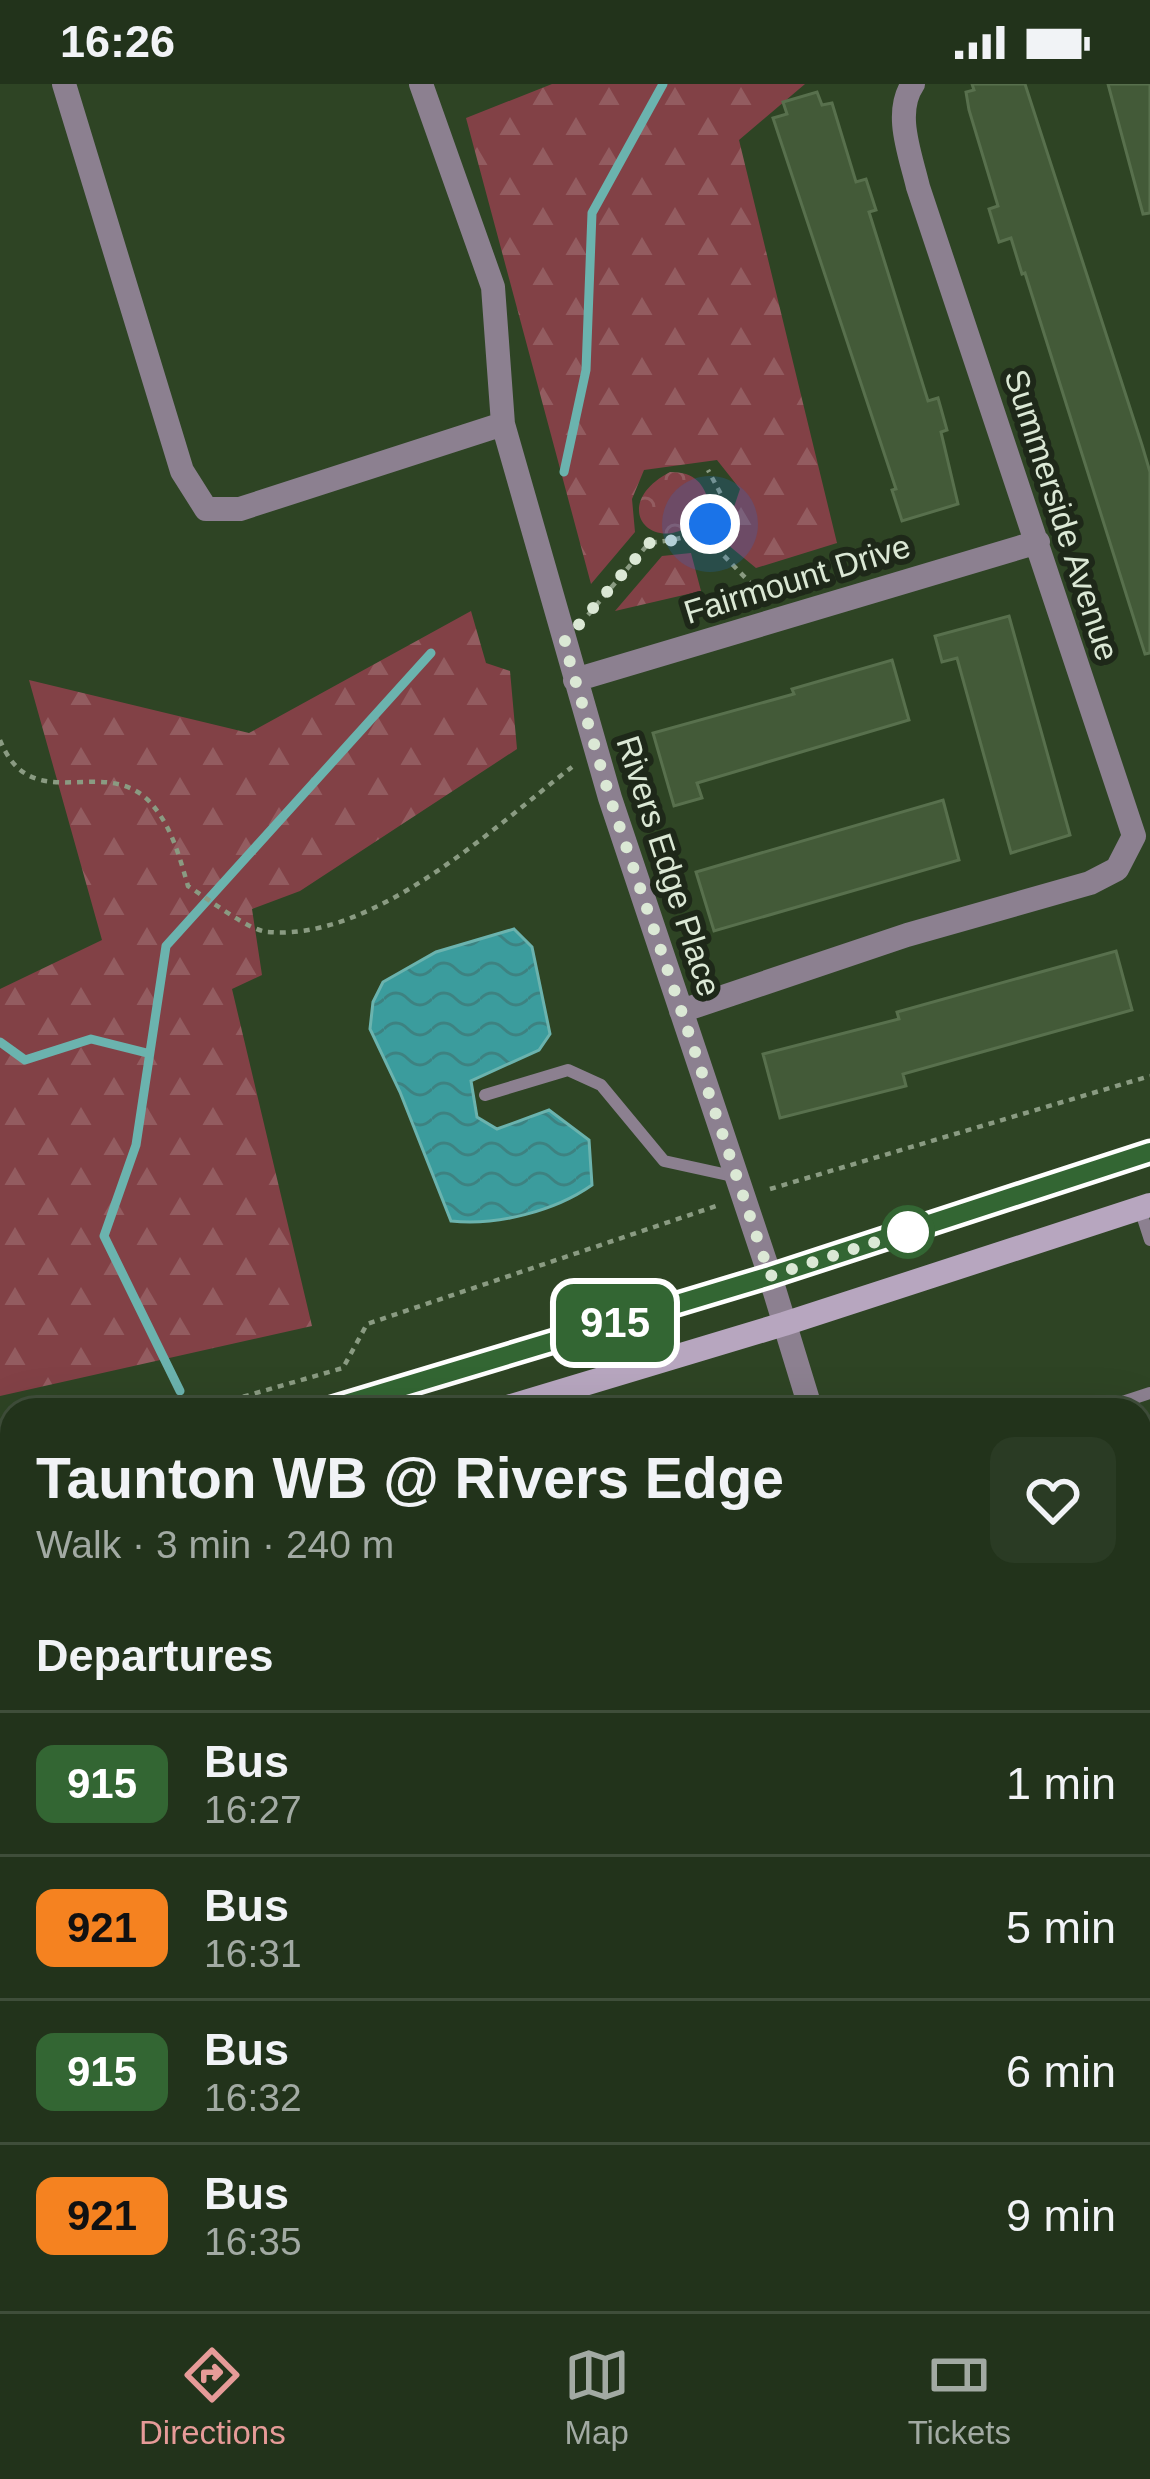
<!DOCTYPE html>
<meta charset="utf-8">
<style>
:root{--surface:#22331b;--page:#2a3b24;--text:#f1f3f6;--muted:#a2aaa3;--line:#3f4e3a;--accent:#e69b98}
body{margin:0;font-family:Arial,sans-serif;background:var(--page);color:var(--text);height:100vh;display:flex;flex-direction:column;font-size:45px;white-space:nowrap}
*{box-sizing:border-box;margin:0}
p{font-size:39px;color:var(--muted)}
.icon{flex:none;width:66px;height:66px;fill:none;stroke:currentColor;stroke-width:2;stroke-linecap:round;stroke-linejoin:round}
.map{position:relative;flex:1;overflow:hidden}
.drawer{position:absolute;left:0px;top:1314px;width:1152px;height:915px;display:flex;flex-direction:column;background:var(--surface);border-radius:36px 36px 0 0;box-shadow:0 12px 48px #0002,0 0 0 3px var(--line)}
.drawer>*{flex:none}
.badge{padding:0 24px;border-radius:18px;font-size:42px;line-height:78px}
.you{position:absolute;width:60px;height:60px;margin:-30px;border:9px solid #fff;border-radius:50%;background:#1a73e8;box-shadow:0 0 0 18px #1a73e833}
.map>.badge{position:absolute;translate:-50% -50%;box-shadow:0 0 0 6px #fff}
h2{padding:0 36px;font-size:45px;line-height:108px}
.round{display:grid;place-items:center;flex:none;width:126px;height:126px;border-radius:24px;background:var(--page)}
.overview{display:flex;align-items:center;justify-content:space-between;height:204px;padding:0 36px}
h1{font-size:57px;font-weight:700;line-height:90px}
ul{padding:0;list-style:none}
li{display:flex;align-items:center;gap:36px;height:144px;padding:0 36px;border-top:3px solid var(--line)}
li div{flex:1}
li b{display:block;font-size:45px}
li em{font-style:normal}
li .badge{min-width:132px;font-weight:700;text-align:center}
.status{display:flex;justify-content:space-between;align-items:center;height:84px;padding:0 60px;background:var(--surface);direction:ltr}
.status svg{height:33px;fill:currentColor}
.dock{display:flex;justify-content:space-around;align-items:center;height:168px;border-top:3px solid var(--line);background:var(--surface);font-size:33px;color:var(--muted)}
.dock a{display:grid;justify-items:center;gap:6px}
.dock .selected{color:var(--accent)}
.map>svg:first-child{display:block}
</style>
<div class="status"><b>16:26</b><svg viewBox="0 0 49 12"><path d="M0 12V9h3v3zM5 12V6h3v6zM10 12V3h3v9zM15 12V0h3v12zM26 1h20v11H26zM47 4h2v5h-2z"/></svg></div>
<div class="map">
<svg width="1150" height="2227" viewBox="0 0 1150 2227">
<defs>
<pattern id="forest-firs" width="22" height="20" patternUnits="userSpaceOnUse" patternTransform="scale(3)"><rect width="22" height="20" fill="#824146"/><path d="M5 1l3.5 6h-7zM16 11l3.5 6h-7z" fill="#935c60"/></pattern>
<pattern id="park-crowns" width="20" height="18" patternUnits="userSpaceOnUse" patternTransform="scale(3)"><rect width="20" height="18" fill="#824146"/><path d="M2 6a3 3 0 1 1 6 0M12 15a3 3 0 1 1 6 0" fill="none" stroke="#935c60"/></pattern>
<pattern id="water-waves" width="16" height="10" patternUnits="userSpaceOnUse" patternTransform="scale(3)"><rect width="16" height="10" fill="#3b9c9d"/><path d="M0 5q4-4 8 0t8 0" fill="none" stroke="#3d8281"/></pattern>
</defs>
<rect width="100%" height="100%" fill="#2e4424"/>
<path fill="url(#forest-firs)" d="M552,0h253l-66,56 98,403 -81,25 -40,-33 17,-25 7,-21 -23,-29 -73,10 -12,29 3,33 -44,52 -125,-466z
M691,469l10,38 -86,20 47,-55z
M471,527l15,52 24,8 7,78 -217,142 -48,18 10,66 -30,14 80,337 -312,70v-407l102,-49 -73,-260 220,53z
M12,1517v700h375l2,10h-389v-708z"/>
<path fill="url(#park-crowns)" d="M670,388c25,0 34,11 40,34 -46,63 -110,3 -40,-34z
M387,2217h144l2,10h-144z"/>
<path fill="url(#water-waves)" stroke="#6bb3ae" stroke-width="3" d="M514,845l18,18 18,87 -11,16 -68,31 6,36 20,12 52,-19 40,30 3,45c-37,26 -95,41 -141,36l-51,-129 -30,-63 3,-27 10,-20 53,-30z"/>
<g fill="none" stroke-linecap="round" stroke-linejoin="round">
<path stroke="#6bb3ae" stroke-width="9" d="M564,388l22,-102 6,-157 71,-129
M0,958l25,18 66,-21 56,14
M180,1307l-76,-155 32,-91 30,-199 265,-293
M0,1951l12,-16"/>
</g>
<path fill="#435a38" stroke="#58704d" stroke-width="3" d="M972,0h53l117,361 8,27v181l-5,1 -120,-381 -3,1 -11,-36 -12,4 -10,-33 9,-3 -29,-96 -3,-18 8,-2z
M1108,0h42v129l-7,1z
M817,8l5,13 10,-2 24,79 10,-3 10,31 -7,2 59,189 10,-3 9,32 -6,2 17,72 -56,17 -10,-31 4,-1 -123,-371 14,-4 -4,-12z
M1009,532l61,219 -59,18 -54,-195 -15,4 -7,-26z
M892,576l17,60 -212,63 5,15 -28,8 -21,-73 141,-39 -2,-5z
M943,716l16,60 -245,71 -18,-59z
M1116,867l16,59 -229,64 3,12 -126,32 -17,-64 136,-35 -2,-7z"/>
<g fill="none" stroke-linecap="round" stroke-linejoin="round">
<path stroke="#8a9b82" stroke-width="4.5" stroke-dasharray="6 6" stroke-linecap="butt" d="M699,446l63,65
M588,531l61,-72c41,-5 54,-7 74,-45l-15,-28
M0,656c31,78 101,15 148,60 23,24 31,55 40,86 19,12 61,45 80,46 106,9 225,-104 304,-165
M770,1105l380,-113
M197,1326l146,-42 24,-44 352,-119
M0,1383l12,-4
M449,2217l2,10"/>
<path stroke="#8c8090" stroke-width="12" d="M485,1011l83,-25 33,15 63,76 73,16
M1140,1125l10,31
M1098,1326l52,-17"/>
<path stroke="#8c8090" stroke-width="24" d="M64,0l118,387 24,38h34l263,-85
M421,0l72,203 10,137 107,374 160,478 41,134
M575,596l463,-138
M681,927l226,-76 183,-52 27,-14 17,-33 -216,-649c-7,-31 -25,-74 -5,-103
M709,2217l2,10
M1082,2217l3,10"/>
<path stroke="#b7a6bf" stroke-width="24" d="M325,1326l445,-134 380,-124
M498,1326l286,-86 366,-119
M0,1424l12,-4
M0,1476l12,-4"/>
</g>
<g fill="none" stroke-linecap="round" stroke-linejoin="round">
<defs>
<path id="line" d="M325,1326l445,-134 380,-124"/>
</defs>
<use href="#line" stroke="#fff" stroke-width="27"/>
<use href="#line" stroke="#363" stroke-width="18"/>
<path stroke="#dbe8d5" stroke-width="12" stroke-dasharray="0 21.6" d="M710,440l-25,15 -36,4 -85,99 46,156 160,478 143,-46 -5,2"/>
</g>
<circle fill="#fff" stroke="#363" stroke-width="6" cx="908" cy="1148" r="24"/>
<g text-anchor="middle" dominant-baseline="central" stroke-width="12" stroke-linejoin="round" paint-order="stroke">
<g font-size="33" fill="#dbe8d5" stroke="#1e2819">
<text transform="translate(1062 431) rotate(72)">Summerside Avenue</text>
<text transform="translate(797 495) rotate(-17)">Fairmount Drive</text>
<text transform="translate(669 782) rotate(72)">Rivers Edge Place</text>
</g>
</g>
</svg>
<div class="you" style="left:710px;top:440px"></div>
<b class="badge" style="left:615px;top:1239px;background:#363;color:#fff">915</b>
<section class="drawer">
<div class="overview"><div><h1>Taunton WB @ Rivers Edge</h1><p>Walk · 3 min · 240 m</p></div><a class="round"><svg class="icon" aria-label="heart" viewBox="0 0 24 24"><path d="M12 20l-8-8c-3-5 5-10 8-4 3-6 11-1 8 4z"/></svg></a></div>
<h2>Departures</h2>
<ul>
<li><span class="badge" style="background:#363;color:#fff">915</span><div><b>Bus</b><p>16:27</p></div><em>1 min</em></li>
<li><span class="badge" style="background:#f58220;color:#111">921</span><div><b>Bus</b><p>16:31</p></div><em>5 min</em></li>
<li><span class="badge" style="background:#363;color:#fff">915</span><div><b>Bus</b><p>16:32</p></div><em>6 min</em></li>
<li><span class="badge" style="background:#f58220;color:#111">921</span><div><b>Bus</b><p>16:35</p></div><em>9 min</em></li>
</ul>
</section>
</div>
<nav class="dock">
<a class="selected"><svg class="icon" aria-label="directions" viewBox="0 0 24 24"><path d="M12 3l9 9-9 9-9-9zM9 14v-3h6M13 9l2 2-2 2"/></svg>Directions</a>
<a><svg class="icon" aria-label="map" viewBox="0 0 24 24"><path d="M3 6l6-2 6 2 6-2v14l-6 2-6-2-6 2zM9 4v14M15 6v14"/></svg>Map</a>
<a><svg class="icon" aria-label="tickets" viewBox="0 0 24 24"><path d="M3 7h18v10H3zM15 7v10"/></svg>Tickets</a>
</nav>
